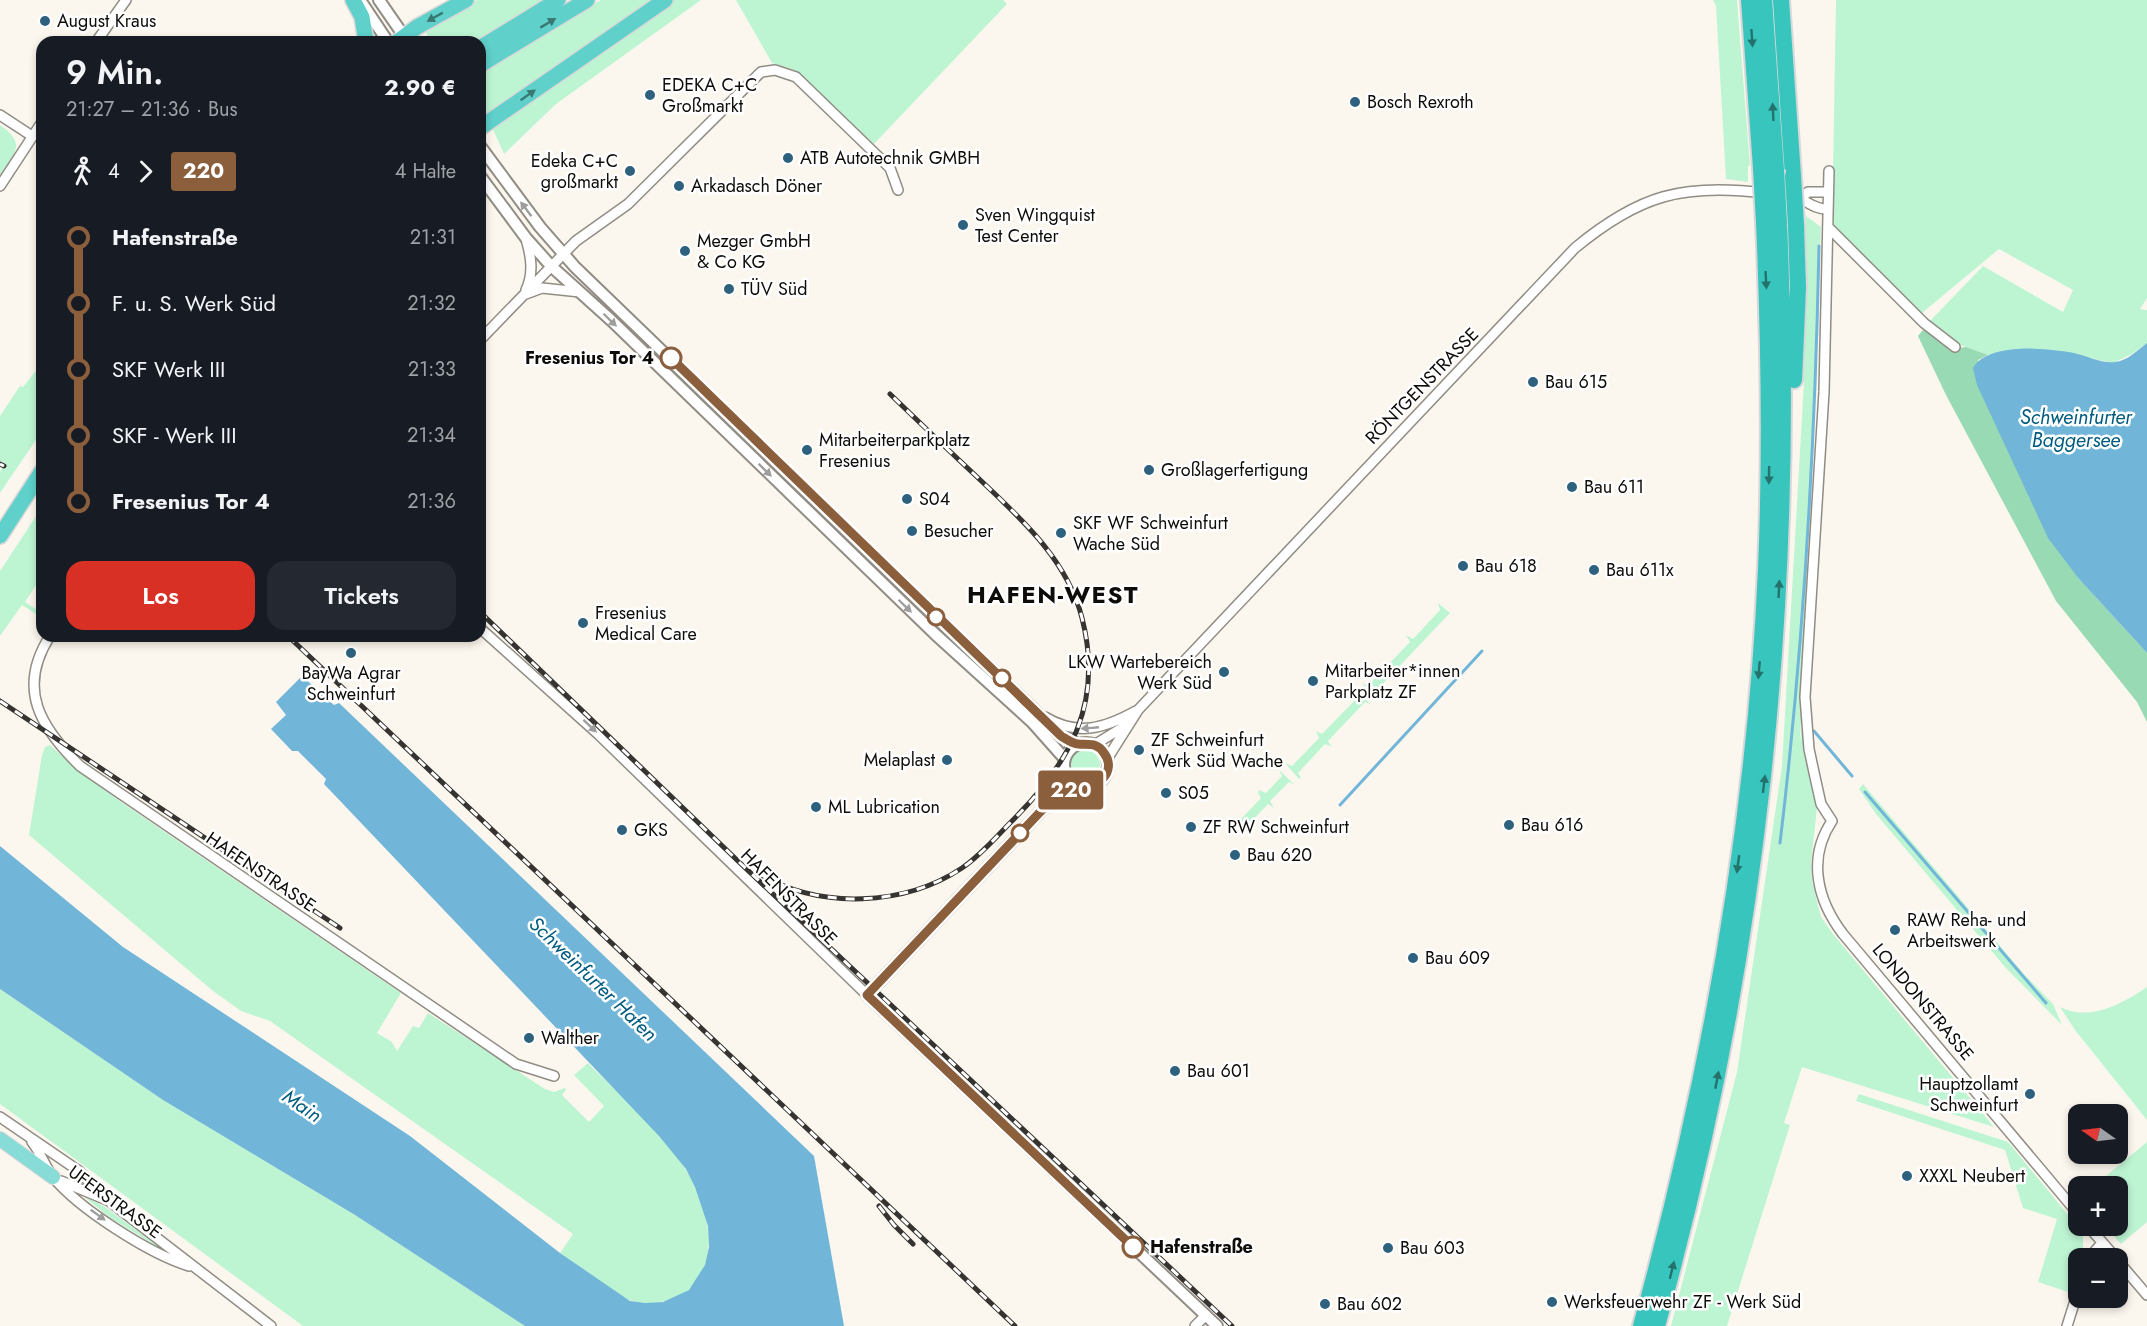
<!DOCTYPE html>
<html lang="de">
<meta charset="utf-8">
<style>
:root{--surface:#171b24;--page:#242831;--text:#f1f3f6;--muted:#9ea1a6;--accent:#d93025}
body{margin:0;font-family:Jost,sans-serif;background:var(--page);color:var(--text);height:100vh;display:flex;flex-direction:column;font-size:22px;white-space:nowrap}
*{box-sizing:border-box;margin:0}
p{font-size:20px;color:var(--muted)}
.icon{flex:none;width:33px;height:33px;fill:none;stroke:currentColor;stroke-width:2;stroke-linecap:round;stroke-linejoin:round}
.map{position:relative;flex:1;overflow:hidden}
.panel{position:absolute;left:36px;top:36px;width:450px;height:606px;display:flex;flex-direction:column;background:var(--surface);border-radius:18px;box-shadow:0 3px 9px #0003}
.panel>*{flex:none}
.badge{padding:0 12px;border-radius:4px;font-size:21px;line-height:39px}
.needle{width:39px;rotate:284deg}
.buttons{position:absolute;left:2068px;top:1104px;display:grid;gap:12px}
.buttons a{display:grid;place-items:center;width:60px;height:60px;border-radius:12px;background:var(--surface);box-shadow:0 3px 9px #0003;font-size:30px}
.map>.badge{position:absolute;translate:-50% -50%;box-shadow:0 0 0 3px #fff}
.legs{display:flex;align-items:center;gap:9px;height:66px;padding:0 30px;font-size:20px}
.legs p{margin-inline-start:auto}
.summary{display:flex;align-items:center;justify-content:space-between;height:102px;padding:0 30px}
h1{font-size:33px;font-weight:600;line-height:45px}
.action{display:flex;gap:12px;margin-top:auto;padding:12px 30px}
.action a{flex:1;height:69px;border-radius:18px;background:var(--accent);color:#fff;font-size:24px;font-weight:600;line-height:69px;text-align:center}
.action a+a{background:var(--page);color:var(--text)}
ul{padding:0 30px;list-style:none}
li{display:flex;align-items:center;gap:21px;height:66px;font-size:22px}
li i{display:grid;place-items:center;width:9px;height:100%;margin:0 8px;background:currentColor}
li i::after{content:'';width:15px;height:15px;margin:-8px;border:4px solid;border-radius:50%;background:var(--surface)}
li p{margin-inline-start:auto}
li:first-child i{background:linear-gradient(#0000 50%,currentColor 0)}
li:last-child i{background:linear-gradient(currentColor 50%,#0000 0)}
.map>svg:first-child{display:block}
</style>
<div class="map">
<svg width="2147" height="1326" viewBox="0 0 2147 1326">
<rect width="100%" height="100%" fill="#fcf7ee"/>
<path fill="#bdf5d3" d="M477,0h69l-69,42h-48l-4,-14z
M601,0h55l-171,118 -5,-4v-41z
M672,0h29l-145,104 -52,50 -13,-29z
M736,0h267l4,4 -134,141 -81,-76 -20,-6z
M1713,0h24l13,166h-2v16l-22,-3 -10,-173z
M1836,0h311v298l-7,11 7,1v33l-15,11 -19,9 -60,-13 -51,1 -14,4 -36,-13 -22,-21 53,-55 80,46 10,-22 -74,-41 -77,64 -8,-2 -82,-84z
M0,125c27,19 15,27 0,50z
M1806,216l15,11 -21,515 2,-15 15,81 -6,55 1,18 9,36 12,17 161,193 -192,-60 -18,56 6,2 -63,201h-56l66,-254 45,-306 22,-385z
M42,363v68l-42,62v-21l5,-9 -5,-2v-45l20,-30 3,1z
M42,507v69l-17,26 17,11v5l-20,-13 -22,31v-65z
M1438,603l12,10 -78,82 -10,-12 6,3 12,-13 -4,-6 6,3 3,-2 25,-26 -4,-7 7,4 27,-29z
M1355,689l16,16 -6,-3 -37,39 4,6 -7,-3 -27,29 3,4 -2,2 -14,-16 7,3 27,-28 -3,-7 6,3 35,-36 2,-3z
M50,745l24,22 47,35 280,191 -24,40 15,9 5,9 16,-25 6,2 9,-15 117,76 9,3 11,-4 1,2 -4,5 27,27 15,-16 -30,-31 14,-12c37,38 84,76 108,124 17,37 23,94 -23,112 -13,4 -28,6 -41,2 -15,-4 -57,-38 -72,-48l13,-19 -303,-213 -29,-10 -28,-20 -184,-156 13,-80 3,-8z
M1070 765a15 15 0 1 1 30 0a15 15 0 1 1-30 0Z
M1279,770l16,15 -6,-3 -19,19 4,7 -6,-4 -21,22 4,5 -2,2 -15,-16 6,3 21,-22 -3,-5 1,-3 7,3 16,-17z
M1863,784l160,189 30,31 9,21 -57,-58 -129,-153 -17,-25z
M2147,987v133l-72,-90 -15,-23c30,15 62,-3 87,-20z
M0,989l163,111 192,115 170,111h-222l-303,-222z
M1859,1094l149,48 75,91v14l-15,45 -30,-10 19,-63 -34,-11 -18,-58 -149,-49z
M2147,1142v80l-26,22 -16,-18h13v-40h-24z
M81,1194l24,13 63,46 -59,-36z"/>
<path fill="#98dab3" d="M1927,325l24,24 15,-2 22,8 -10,5 101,219 68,74v69l-10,-20 -81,-101 -110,-206 -28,-59z"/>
<path fill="#71b5d9" d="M2147,343v310l-68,-74 -31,-41 -71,-153 -4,-17c15,-26 76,-20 101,-15 13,3 29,11 41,9 12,-1 23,-12 32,-19z
M302,676l32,29 5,-2 475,453 30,170h-319l-170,-111 -192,-115 -163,-111v-143l123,101 287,189 150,117 70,48 15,2 18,-1 26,-12 16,-25 4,-18 -1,-21 -13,-39 -9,-18 -27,-33 -335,-352 2,-5 -28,-28h-6l-21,-22 15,-14 -10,-13z"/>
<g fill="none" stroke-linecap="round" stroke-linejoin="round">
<path stroke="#71b5d9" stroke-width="3" d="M1814,731l38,45
M1865,792l181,211
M1340,805l142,-154
M1780,843c24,-198 35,-397 39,-597"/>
<defs>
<path id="minor" d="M96,42l30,-42
M0,115l32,21
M1829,171l-5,221 -19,305 4,52 6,28 6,27 11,17c-25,37 -15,79 11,113l236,281
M0,186l42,-64
M1794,197c12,2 18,12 33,12
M1801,198l7,-6h19
M1828,227l96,96 31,24
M526,290c8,-17 5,-34 0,-51
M526,294l16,-6 38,4
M480,340l96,-99 52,-37 133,-132 14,-2 21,7 94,91 8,22
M480,628l118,106 269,261
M50,636c-34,53 -9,92 30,130l436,298 38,12
M1045,717c33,20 60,11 91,-6
M1094,745l31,-19
M1107,759l31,-49 437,-462c64,-53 108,-65 190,-55
M0,1117l79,54 30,30 162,125
M32,1142c9,11 13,25 21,35 26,32 97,77 136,89
M61,1181l46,19
M2088,1226l28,32
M2089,1258l13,-15
M2118,1261l29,34
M1195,1326l11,-11
M2067,1326l12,-38"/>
<path id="tertiary" d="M360,0l28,42
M379,0l29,42
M480,146l60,81 35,40 486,469 17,8
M480,176l46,62 25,28 61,55 323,313 97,88 32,36
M1064 765a22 22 0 1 1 44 0a22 22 0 1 1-44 0Z
M1065,773l-23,37 -175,185 350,331
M1045,808l32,-22"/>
<path id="primary" d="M0,1139l53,38"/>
<path id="trunk" d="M353,0l9,17 4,25
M397,42l20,-15 49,-27
M480,48l78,-48
M480,65l107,-65
M480,128l185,-128
M0,536l42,-65"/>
<path id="motorway" d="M1749,0l12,168
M1764,0l12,170
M1781,0l12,176
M1794,380l4,-92 -2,-63
M1641,1326c68,-247 114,-500 125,-757 5,-116 3,-231 -2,-347
M1657,1326c102,-365 139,-725 122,-1102"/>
</defs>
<use href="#minor" stroke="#918d85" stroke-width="12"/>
<use href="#tertiary" stroke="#918d85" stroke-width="14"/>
<use href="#primary" stroke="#d8d8d8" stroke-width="16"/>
<use href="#trunk" stroke="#d8d8d8" stroke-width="18"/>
<use href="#motorway" stroke="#d8d8d8" stroke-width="20"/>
<use href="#minor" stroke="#fff" stroke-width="9"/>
<use href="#tertiary" stroke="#fff" stroke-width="10"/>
<use href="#primary" stroke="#87dcd7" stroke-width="14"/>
<use href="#trunk" stroke="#5fd0ca" stroke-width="15"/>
<use href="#motorway" stroke="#37c5bd" stroke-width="16"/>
<defs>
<path id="rail" d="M0,464l4,2
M480,612l259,250 493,464
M288,636l727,690
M0,701l340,227
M760,874c60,36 145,32 202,-6 19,-13 34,-31 50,-47 58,-58 92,-118 70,-203 -15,-60 -64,-102 -107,-143 -29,-27 -57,-54 -85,-81
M879,1206l15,19 19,19"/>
</defs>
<use href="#rail" stroke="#363430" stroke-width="5"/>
<use href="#rail" stroke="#fff" stroke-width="3" stroke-dasharray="9" stroke-linecap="butt"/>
<defs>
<path id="motorway-bridge" d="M1761,168l3,54
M1776,170l3,54
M1793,176l3,49"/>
</defs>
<use href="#motorway-bridge" stroke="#d8d8d8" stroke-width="20" stroke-linecap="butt"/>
<use href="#motorway-bridge" stroke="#37c5bd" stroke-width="16"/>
</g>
<defs><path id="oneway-solid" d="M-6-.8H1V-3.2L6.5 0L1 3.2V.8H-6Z" transform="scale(1.5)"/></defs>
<g fill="#3a7873">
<use href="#oneway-solid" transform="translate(435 17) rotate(151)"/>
<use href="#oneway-solid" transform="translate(548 23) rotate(-31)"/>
<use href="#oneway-solid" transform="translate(528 95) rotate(-35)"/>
</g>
<g fill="#24726c">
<use href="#oneway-solid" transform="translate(1752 38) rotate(86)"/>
<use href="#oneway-solid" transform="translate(1773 112) rotate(-93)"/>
<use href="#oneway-solid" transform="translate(1766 280) rotate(87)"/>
<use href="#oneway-solid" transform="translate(1769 475) rotate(91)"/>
<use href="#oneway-solid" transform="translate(1779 589) rotate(-87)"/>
<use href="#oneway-solid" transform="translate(1759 670) rotate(95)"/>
<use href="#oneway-solid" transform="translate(1764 784) rotate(-83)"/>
<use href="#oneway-solid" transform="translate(1738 864) rotate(98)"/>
<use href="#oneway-solid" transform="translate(1717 1080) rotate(-79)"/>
<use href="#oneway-solid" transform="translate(1672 1270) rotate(-76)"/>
</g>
<g fill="#9e9e9d">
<use href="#oneway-solid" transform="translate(526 209) rotate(-127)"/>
<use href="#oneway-solid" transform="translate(610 320) rotate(44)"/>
<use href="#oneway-solid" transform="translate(765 470) rotate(44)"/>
<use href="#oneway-solid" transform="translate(905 606) rotate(44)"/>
<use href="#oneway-solid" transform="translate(590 726) rotate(43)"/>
<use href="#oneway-solid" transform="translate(1090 728) rotate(175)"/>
<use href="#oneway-solid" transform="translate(98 1215) rotate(36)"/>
</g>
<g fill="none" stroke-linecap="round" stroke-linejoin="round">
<defs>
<path id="line-1" d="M671,358l390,378c5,3 12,8 17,8 11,1 19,-2 26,9 14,19 -8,38 -27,33l-35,24 -175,185 266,252"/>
</defs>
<use href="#line-1" stroke="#fff" stroke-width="14"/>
<use href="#line-1" stroke="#8b5e3c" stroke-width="9"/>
</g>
<g fill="#2d617d" stroke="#fff" stroke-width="2">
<circle cx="45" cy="21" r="6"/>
<circle cx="650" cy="95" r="6"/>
<circle cx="1355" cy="102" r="6"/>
<circle cx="788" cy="158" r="6"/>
<circle cx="630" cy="171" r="6"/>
<circle cx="679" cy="186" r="6"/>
<circle cx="963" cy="225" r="6"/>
<circle cx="685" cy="251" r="6"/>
<circle cx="729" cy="289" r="6"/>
<circle cx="1533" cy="382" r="6"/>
<circle cx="807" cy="450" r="6"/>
<circle cx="1149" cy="470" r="6"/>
<circle cx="1572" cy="487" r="6"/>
<circle cx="907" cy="499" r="6"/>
<circle cx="912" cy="531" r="6"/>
<circle cx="1061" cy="533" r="6"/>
<circle cx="1463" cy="566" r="6"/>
<circle cx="1594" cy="570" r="6"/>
<circle cx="583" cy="623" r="6"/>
<circle cx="351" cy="653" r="6"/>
<circle cx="1224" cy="672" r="6"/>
<circle cx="1313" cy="681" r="6"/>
<circle cx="1139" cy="750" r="6"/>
<circle cx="947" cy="760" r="6"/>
<circle cx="1166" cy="793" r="6"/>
<circle cx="816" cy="807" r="6"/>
<circle cx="1509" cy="825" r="6"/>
<circle cx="1191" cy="827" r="6"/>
<circle cx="622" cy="830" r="6"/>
<circle cx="1235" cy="855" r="6"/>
<circle cx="1895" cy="930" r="6"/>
<circle cx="1413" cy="958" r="6"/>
<circle cx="529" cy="1038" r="6"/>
<circle cx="1175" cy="1071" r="6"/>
<circle cx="2030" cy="1094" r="6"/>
<circle cx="1907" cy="1176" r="6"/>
<circle cx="1388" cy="1248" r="6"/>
<circle cx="1552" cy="1302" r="6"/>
<circle cx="1325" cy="1304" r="6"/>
</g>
<g fill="#fff" stroke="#8b5e3c" stroke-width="3">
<circle cx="671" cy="358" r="10"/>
<circle cx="936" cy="617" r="8"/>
<circle cx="1002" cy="678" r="8"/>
<circle cx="1020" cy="833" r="8"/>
<circle cx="1133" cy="1247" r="10"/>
</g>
<g text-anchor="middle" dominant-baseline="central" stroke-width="5" stroke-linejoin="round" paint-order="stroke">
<g font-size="18" fill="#0d0c09" stroke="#fff" text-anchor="start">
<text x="57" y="21">August Kraus</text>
<text x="662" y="85">EDEKA C+C<tspan x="662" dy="21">Großmarkt</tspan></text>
<text x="1367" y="102">Bosch Rexroth</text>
<text x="800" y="158">ATB Autotechnik GMBH</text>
<text x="618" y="161" text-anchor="end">Edeka C+C<tspan x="618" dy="21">großmarkt</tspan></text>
<text x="691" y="186">Arkadasch Döner</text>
<text x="975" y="215">Sven Wingquist<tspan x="975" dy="21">Test Center</tspan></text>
<text x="697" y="241">Mezger GmbH<tspan x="697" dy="21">&amp; Co KG</tspan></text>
<text x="741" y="289">TÜV Süd</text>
<text x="1545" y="382">Bau 615</text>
<text x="819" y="440">Mitarbeiterparkplatz<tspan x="819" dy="21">Fresenius</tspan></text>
<text x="1161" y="470">Großlagerfertigung</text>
<text x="1584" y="487">Bau 611</text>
<text x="919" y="499">S04</text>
<text x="1073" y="523">SKF WF Schweinfurt<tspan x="1073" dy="21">Wache Süd</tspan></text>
<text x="924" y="531">Besucher</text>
<text x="1475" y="566">Bau 618</text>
<text x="1606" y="570">Bau 611x</text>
<text x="595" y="613">Fresenius<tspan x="595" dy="21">Medical Care</tspan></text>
<text x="1212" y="662" text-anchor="end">LKW Wartebereich<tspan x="1212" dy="21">Werk Süd</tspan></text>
<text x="1325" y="671">Mitarbeiter*innen<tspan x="1325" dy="21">Parkplatz ZF</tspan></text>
<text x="351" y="673" text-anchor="middle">BayWa Agrar<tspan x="351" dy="21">Schweinfurt</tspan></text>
<text x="1151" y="740">ZF Schweinfurt<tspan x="1151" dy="21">Werk Süd Wache</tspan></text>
<text x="935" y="760" text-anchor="end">Melaplast</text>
<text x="1178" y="793">S05</text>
<text x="828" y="807">ML Lubrication</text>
<text x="1521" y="825">Bau 616</text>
<text x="1203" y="827">ZF RW Schweinfurt</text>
<text x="634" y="830">GKS</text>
<text x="1247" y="855">Bau 620</text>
<text x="1907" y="920">RAW Reha- und<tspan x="1907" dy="21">Arbeitswerk</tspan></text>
<text x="1425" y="958">Bau 609</text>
<text x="541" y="1038">Walther</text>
<text x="1187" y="1071">Bau 601</text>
<text x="2018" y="1084" text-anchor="end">Hauptzollamt<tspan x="2018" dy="21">Schweinfurt</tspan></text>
<text x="1919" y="1176">XXXL Neubert</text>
<text x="1400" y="1248">Bau 603</text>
<text x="1564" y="1302">Werksfeuerwehr ZF - Werk Süd</text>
<text x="1337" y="1304">Bau 602</text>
</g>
<g font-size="18" font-weight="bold" fill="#0d0c09" stroke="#fff" text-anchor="end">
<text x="654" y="358">Fresenius Tor 4</text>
<text x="1150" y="1247" text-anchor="start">Hafenstraße</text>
</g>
<g font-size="18" fill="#0d0c09" stroke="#fff">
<text transform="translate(1422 386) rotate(-46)">RÖNTGENSTRASSE</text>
<text transform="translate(261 872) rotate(34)">HAFENSTRASSE</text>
<text transform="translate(789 897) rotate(45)">HAFENSTRASSE</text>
<text transform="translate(1923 1002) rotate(50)">LONDONSTRASSE</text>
<text transform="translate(115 1202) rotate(36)">UFERSTRASSE</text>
</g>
<g font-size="20" font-style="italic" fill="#005c7f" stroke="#fff">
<text x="2076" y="417">Schweinfurter<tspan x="2076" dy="23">Baggersee</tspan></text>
<text transform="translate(593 979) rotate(44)">Schweinfurter Hafen</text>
<text transform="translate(302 1106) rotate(34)">Main</text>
</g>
<g font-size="24" font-weight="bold" letter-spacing="1.5" fill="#0d0c09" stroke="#fff">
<text x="1053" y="594">HAFEN-WEST</text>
</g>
</g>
</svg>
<div class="buttons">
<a><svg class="needle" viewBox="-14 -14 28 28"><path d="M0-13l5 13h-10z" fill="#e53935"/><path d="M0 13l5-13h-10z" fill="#9ea1a6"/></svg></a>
<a>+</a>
<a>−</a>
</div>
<b class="badge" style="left:1071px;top:790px;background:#8b5e3c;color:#fff">220</b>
<section class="panel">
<div class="summary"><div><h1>9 Min.</h1><p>21:27 – 21:36 · Bus</p></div><b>2.90 €</b></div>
<div class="legs"><svg class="icon" aria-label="walk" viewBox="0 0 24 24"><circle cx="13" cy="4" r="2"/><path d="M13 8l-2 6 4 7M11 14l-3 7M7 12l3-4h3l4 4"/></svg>4<svg class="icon" aria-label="forward" viewBox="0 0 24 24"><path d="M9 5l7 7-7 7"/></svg><b class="badge" style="background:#8b5e3c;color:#fff">220</b><p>4 Halte</p></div>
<ul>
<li><i style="color:#8b5e3c"></i><b>Hafenstraße</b><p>21:31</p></li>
<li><i style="color:#8b5e3c"></i><span>F. u. S. Werk Süd</span><p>21:32</p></li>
<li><i style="color:#8b5e3c"></i><span>SKF Werk III</span><p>21:33</p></li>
<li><i style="color:#8b5e3c"></i><span>SKF - Werk III</span><p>21:34</p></li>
<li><i style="color:#8b5e3c"></i><b>Fresenius Tor 4</b><p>21:36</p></li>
</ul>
<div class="action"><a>Los</a><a>Tickets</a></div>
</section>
</div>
